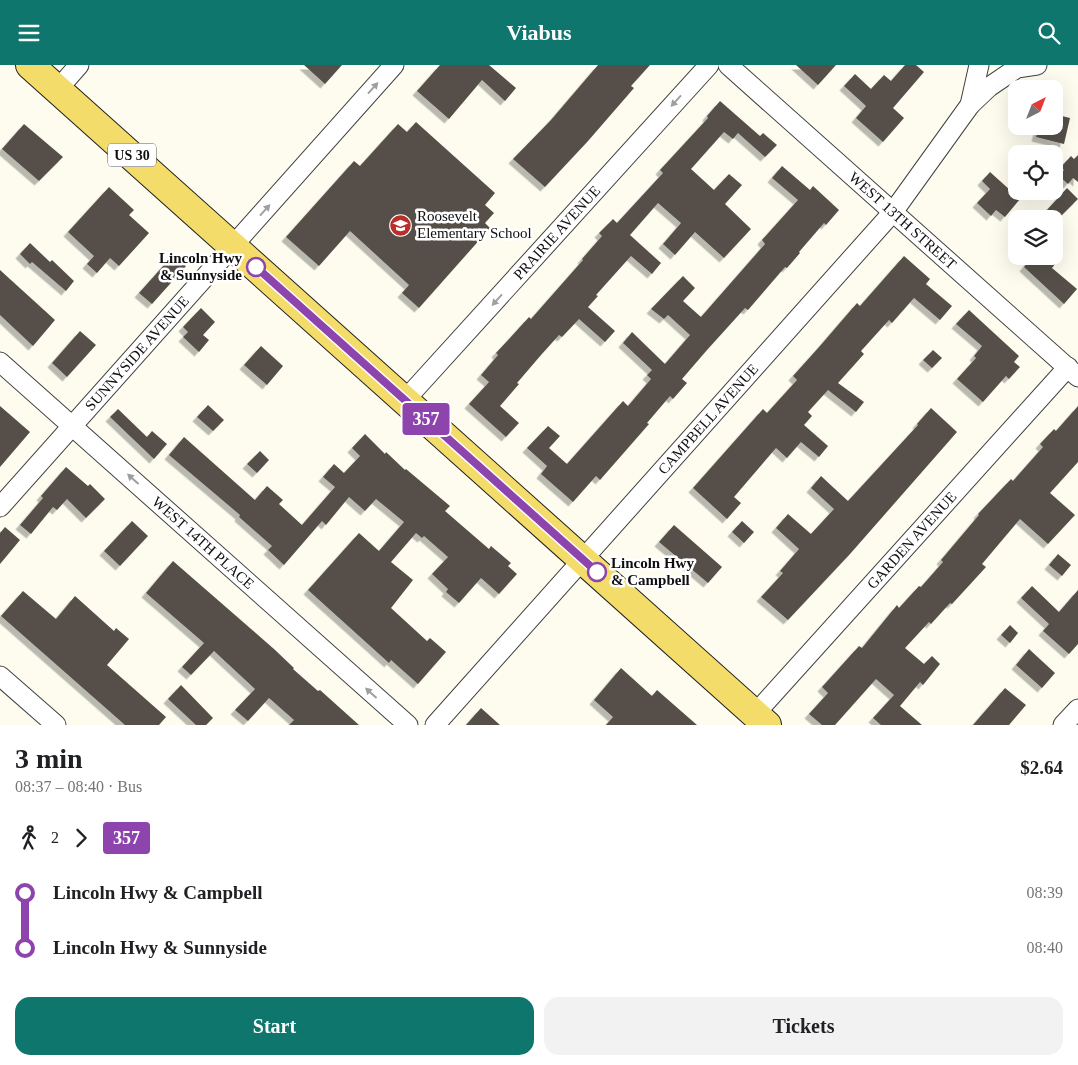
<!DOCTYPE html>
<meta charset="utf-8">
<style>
:root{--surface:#fff;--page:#f2f2f2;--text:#202124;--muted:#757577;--accent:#0f766e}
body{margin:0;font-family:"Times New Roman",serif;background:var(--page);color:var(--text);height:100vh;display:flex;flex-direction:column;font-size:19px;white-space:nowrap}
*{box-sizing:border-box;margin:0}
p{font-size:16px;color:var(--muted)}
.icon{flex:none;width:28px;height:28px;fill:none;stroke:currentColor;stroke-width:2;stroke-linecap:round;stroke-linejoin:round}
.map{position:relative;height:660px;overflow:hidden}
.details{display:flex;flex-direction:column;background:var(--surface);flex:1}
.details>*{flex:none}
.badge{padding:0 10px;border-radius:4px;font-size:18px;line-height:32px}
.needle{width:32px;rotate:42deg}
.tools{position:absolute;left:1008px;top:15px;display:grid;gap:10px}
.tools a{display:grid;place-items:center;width:55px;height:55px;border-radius:10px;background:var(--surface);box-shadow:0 5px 20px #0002;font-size:25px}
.map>.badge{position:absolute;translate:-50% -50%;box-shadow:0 0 0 2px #fff}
.legs{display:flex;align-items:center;gap:8px;height:55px;padding:0 15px;font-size:16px}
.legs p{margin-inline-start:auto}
.overview{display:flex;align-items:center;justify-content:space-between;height:85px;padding:0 15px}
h1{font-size:28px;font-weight:800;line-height:38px}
.primary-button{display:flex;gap:10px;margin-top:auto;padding:10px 15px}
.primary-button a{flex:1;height:58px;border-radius:15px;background:var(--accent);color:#fff;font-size:20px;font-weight:800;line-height:58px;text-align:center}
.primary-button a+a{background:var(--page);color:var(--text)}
ul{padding:0 15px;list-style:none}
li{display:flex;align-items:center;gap:18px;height:55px;font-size:19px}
li i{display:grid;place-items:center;width:8px;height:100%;margin:0 6px;background:currentColor}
li i::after{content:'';width:12px;height:12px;margin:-6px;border:4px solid;border-radius:50%;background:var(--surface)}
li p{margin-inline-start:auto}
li:first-child i{background:linear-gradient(#0000 50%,currentColor 0)}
li:last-child i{background:linear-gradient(currentColor 50%,#0000 0)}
header{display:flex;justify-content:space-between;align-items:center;height:65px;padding:0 15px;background:var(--accent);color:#fff;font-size:22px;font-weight:800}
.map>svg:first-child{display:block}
</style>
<header><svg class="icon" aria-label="menu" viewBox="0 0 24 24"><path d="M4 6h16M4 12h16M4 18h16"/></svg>Viabus<svg class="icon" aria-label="search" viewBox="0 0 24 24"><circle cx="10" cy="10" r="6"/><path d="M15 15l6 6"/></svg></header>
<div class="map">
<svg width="1078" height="660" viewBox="0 0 1078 660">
<defs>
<filter id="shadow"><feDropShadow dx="-4.5" dy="4.5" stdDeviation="0" flood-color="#0004"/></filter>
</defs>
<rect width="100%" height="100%" fill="#fefcef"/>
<path fill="#56504a" filter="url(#shadow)" d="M304,0h38l-17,19z
M440,0h49l27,23 -11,13 -23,-21 -33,39 -32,-28z
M598,0h52l-19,21 3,2 -46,53 -43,46 -32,-28 38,-39z
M796,0h40l-18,20z
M905,0h11l8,7 -31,36 11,10 -21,24 -27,-24 10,-12 -22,-20 11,-12 16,15 13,-14 7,6z
M720,36l40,35 3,-3 14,12 -12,12 -27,-24 -5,6 -9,-7 -33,37 23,21 15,-16 13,11 -17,19 26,25 -27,29 -29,-26 -20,23 -12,-11 18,-21 -23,-20 -28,32 31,28 -9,11 -21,-18 -35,39 2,1 -10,11 27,24 -10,11 -26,-23 -17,18 -3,-2 -18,20 -24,28 2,1 -19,22 19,17 -13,14 -37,-33 20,-22 -8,-7 17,-20 -2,-2 14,-15 19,-21 2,2 52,-59 -1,-1 20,-23 -3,-3 14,-14 4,4 46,-50 -3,-3 48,-52 -1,-2z
M1054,49l16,4 -6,26 -28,-7 3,-11h15z
M416,57l79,71 -10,12 9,8 -9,10 5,5 -71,80 -17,-15 7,-8 -59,-54 -31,35 -33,-29 68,-76 6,5 38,-42 9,8z
M24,59l39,33 -24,24 -37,-32z
M1078,90v27l-5,-4 -5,6 -9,-8 5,-6 -3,-3 10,-11 3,3z
M782,101l28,24 3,-4 26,24 -13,15 -2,-2 -25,29 1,1 -13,15 -2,-1 -37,43 -3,-2 -38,42 -25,29 5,4 -14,16 -3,-3 -23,27 2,1 -49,56 -4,-4 -23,26 -32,-28 6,-8 -20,-18 21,-22 12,10 -11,12 18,16 56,-63 5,5 23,-27 -4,-4 5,-5 -29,-27 9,-11 33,32 25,-29 -22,-20 -4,4 -13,-10 32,-33 12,12 -12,13 18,16 64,-73 -3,-4 36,-40 -26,-22z
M990,107l30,27 -15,18 -9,-7 -5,6 -14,-13 13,-14 -8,-8z
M109,122l25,23 -5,5 20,18 -30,33 -9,-8 -13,15 -10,-9 7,-8 -26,-24z
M1067,123l11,11 -21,21 -10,-10z
M30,178l20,19 2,-2 22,21 -8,10 -34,-29 -2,2 -10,-10z
M173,190l13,11 -34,38 -13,-11z
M904,191l26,23 -4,5 26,22 -12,14 -26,-22 -22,25 -3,-3 -28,31 3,3 -26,29 26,19 -8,10 -28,-22 -20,22 4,4 -8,9 24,21 -9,11 -18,-15 -14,16 -11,-10 -42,49 7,6 -14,16 -34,-31 70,-79 4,4 30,-33 -4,-4 27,-30 37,-43 3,3z
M1033,191h28l-9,12 25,21 -13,15 -40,-37z
M0,205l55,50 -22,26 -33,-31z
M201,243l14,14 -12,13 6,5 -10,12 -16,-15 5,-5 -5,-5z
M969,245l50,46 -5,6 6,5 -11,12 -3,-3 -23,26 -26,-23 19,-21 -2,-2 8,-10 -26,-22z
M80,266l16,14 -29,32 -15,-14z
M261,281l22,20 -16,19 -23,-20z
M933,285l9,8 -10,10 -9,-8z
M208,340l16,15 -11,11 -16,-14z
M0,341l30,26 -30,35z
M1078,341v56l-28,31 25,22 -27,29 -28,-25 -38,45 4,3 -34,37 -2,-1 -19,21 -2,-2 -24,26 19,16 8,-8 8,8 -17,21 -3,-3 -20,24 22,19h-41l-8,-7 21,-23 -18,-16 -41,46h-13l-13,-11 19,-21 -6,-6 37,-41 3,2 35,-43 2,3 20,-22 2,1 22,-25 -2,-2 38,-45 -1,-1 33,-35 2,2 30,-34 -3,-3 14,-15 2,2z
M931,343l26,24 -107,122 -62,66 -27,-23 22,-24 -3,-2 19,-22 -23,-21 12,-14 23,20 23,-25 -23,-21 10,-12 27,25 70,-76 -1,-1z
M118,344l29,28 5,-6 15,13 -13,15 -44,-42z
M365,369l20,20 1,-2 19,18 1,-1 44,37 -5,5 44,38 2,-3 20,17 -3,3 9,8 -18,20 -18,-16 -22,25 -13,-11 2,-3 -16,-15 16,-17 -24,-21 -2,2 -6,-5 -25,29 22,18 -22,28 36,33 3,-3 16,14 -28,32 -27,-24 -2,3 -81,-73 51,-57 20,18 25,-29 -28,-23 -11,12 -16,-14 -23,28 -4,-4 -38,44 -16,-15 4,-4 -33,-29 1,-2 -71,-60 15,-18 71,63 12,-14 16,14 -4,4 23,21 33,-38 -12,-10 11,-13 10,9 16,-17 -8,-8z
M260,386l9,9 -12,13 -10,-9z
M66,402l22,19 2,-2 15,15 -19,19 -19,-19 -10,11 -4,-3 -22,27 -11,-9 23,-27 -2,-2z
M132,456l16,15 -28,30 -16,-15z
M742,456l12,11 -10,11 -12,-11z
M674,460l48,42 -14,16 -49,-41z
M5,462l15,13 -20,24v-31z
M1058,489l13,11 -9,11 -13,-11z
M173,496l101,88 20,19 -1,1 25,22 2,-1 39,35h-70l5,-5 -25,-22 -21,23 -13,-11 20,-21 -41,-38 -23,24 -9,-8 22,-24 -58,-50z
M1032,521l27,26 19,-22v54l-9,10 -26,-23 6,-7 -28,-26z
M23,526l33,28 19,-23 39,35 2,-3 13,11 -22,26 59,52 -7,8h-34l-124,-109z
M1010,560l8,8 -8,10 -9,-8z
M1029,584l26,24 -13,15 -26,-23z
M621,603l31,28 5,-6 40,35h-91l7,-8 -19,-17z
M181,620l32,33 -7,7h-10l-28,-26z
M1005,623l21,17 -17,20h-36z
M481,643l19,17h-34z"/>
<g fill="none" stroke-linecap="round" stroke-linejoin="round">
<defs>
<g id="minor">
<path id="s1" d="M728,0l350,312"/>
<path d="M58,24l21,-24"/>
<path d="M970,40l19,-18 28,-19 20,-3"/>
<path id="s2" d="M0,297l408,363"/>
<path id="s3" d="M405,335l304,-335"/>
<path id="s4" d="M0,442l394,-442"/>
<path d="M0,611l56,49"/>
<path id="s5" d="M755,649l313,-347"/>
<path id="s6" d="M435,660l458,-513 77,-107 9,-40"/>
<path d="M1063,660l15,-16"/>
</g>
<path id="primary" d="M30,0l737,660"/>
</defs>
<use href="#minor" stroke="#414141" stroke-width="21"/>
<use href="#primary" stroke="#1f1f1f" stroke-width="30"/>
<use href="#minor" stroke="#fff" stroke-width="19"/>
<use href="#primary" stroke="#f3dc6a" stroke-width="28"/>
</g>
<defs><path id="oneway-solid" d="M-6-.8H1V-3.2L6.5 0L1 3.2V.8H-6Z" transform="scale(1.25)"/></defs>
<g fill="#9f9f9f">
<use href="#oneway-solid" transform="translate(373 23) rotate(-48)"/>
<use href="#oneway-solid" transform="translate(676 36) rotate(132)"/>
<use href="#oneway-solid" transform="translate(265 145) rotate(-48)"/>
<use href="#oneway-solid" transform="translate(497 235) rotate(132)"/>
<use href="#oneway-solid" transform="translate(133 414) rotate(-138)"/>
<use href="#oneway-solid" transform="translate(371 628) rotate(-138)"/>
</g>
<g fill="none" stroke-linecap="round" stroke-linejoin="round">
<defs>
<path id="line-1" d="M256,202l341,305"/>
</defs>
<use href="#line-1" stroke="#fff" stroke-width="11"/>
<use href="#line-1" stroke="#8e44ad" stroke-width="8"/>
</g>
<defs>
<symbol id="school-disc" viewBox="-11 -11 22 22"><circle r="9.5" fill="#b82f2b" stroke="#fff"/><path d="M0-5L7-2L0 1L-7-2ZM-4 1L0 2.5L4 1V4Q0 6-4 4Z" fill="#fff"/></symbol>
</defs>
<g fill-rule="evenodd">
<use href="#school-disc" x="388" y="148" width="25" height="25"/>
</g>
<g fill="#fff" stroke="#8e44ad" stroke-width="2.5">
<circle cx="256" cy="202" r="9"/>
<circle cx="597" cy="507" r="9"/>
</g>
<g text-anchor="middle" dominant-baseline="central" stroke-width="5" stroke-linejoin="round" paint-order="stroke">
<rect fill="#fff" stroke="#565656" stroke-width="1" x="108" y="78.5" width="48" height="23" rx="4"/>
<g font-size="14" font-weight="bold" fill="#0e0e0e">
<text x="132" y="90">US 30</text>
</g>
<g font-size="15" fill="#0e0e0e" stroke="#fff" text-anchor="start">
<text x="417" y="151">Roosevelt<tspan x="417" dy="17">Elementary School</tspan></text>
</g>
<g font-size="15" fill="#0e0e0e" stroke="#fff">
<text stroke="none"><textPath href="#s1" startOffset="234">WEST 13TH STREET</textPath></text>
<text stroke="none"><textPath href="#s3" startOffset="226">PRAIRIE AVENUE</textPath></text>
<text stroke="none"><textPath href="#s4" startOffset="206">SUNNYSIDE AVENUE</textPath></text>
<text stroke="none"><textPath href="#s6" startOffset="410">CAMPBELL AVENUE</textPath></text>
<text stroke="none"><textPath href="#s5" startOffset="234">GARDEN AVENUE</textPath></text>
<text stroke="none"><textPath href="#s2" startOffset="272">WEST 14TH PLACE</textPath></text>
</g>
<g font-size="15" font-weight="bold" fill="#0e0e0e" stroke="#fff" text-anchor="end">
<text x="242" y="193">Lincoln Hwy<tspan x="242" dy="17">&amp; Sunnyside</tspan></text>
<text x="611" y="498" text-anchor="start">Lincoln Hwy<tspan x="611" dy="17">&amp; Campbell</tspan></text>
</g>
</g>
</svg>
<div class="tools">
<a><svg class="needle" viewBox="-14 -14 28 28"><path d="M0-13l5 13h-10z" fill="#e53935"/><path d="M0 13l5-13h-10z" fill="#757577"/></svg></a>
<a><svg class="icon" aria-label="locate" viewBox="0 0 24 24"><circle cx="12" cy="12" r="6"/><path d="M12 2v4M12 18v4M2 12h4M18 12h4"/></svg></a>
<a><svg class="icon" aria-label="layers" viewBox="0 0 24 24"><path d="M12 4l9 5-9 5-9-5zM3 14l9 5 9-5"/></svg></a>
</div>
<b class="badge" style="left:426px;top:354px;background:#8e44ad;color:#fff">357</b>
</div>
<section class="details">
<div class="overview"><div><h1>3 min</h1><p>08:37 – 08:40 · Bus</p></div><b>$2.64</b></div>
<div class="legs"><svg class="icon" aria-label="walk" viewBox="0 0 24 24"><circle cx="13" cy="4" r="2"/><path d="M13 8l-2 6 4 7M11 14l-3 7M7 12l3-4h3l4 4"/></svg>2<svg class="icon" aria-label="forward" viewBox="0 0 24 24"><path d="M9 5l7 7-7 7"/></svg><b class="badge" style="background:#8e44ad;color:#fff">357</b></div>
<ul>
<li><i style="color:#8e44ad"></i><b>Lincoln Hwy &amp; Campbell</b><p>08:39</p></li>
<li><i style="color:#8e44ad"></i><b>Lincoln Hwy &amp; Sunnyside</b><p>08:40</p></li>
</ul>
<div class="primary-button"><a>Start</a><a>Tickets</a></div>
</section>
